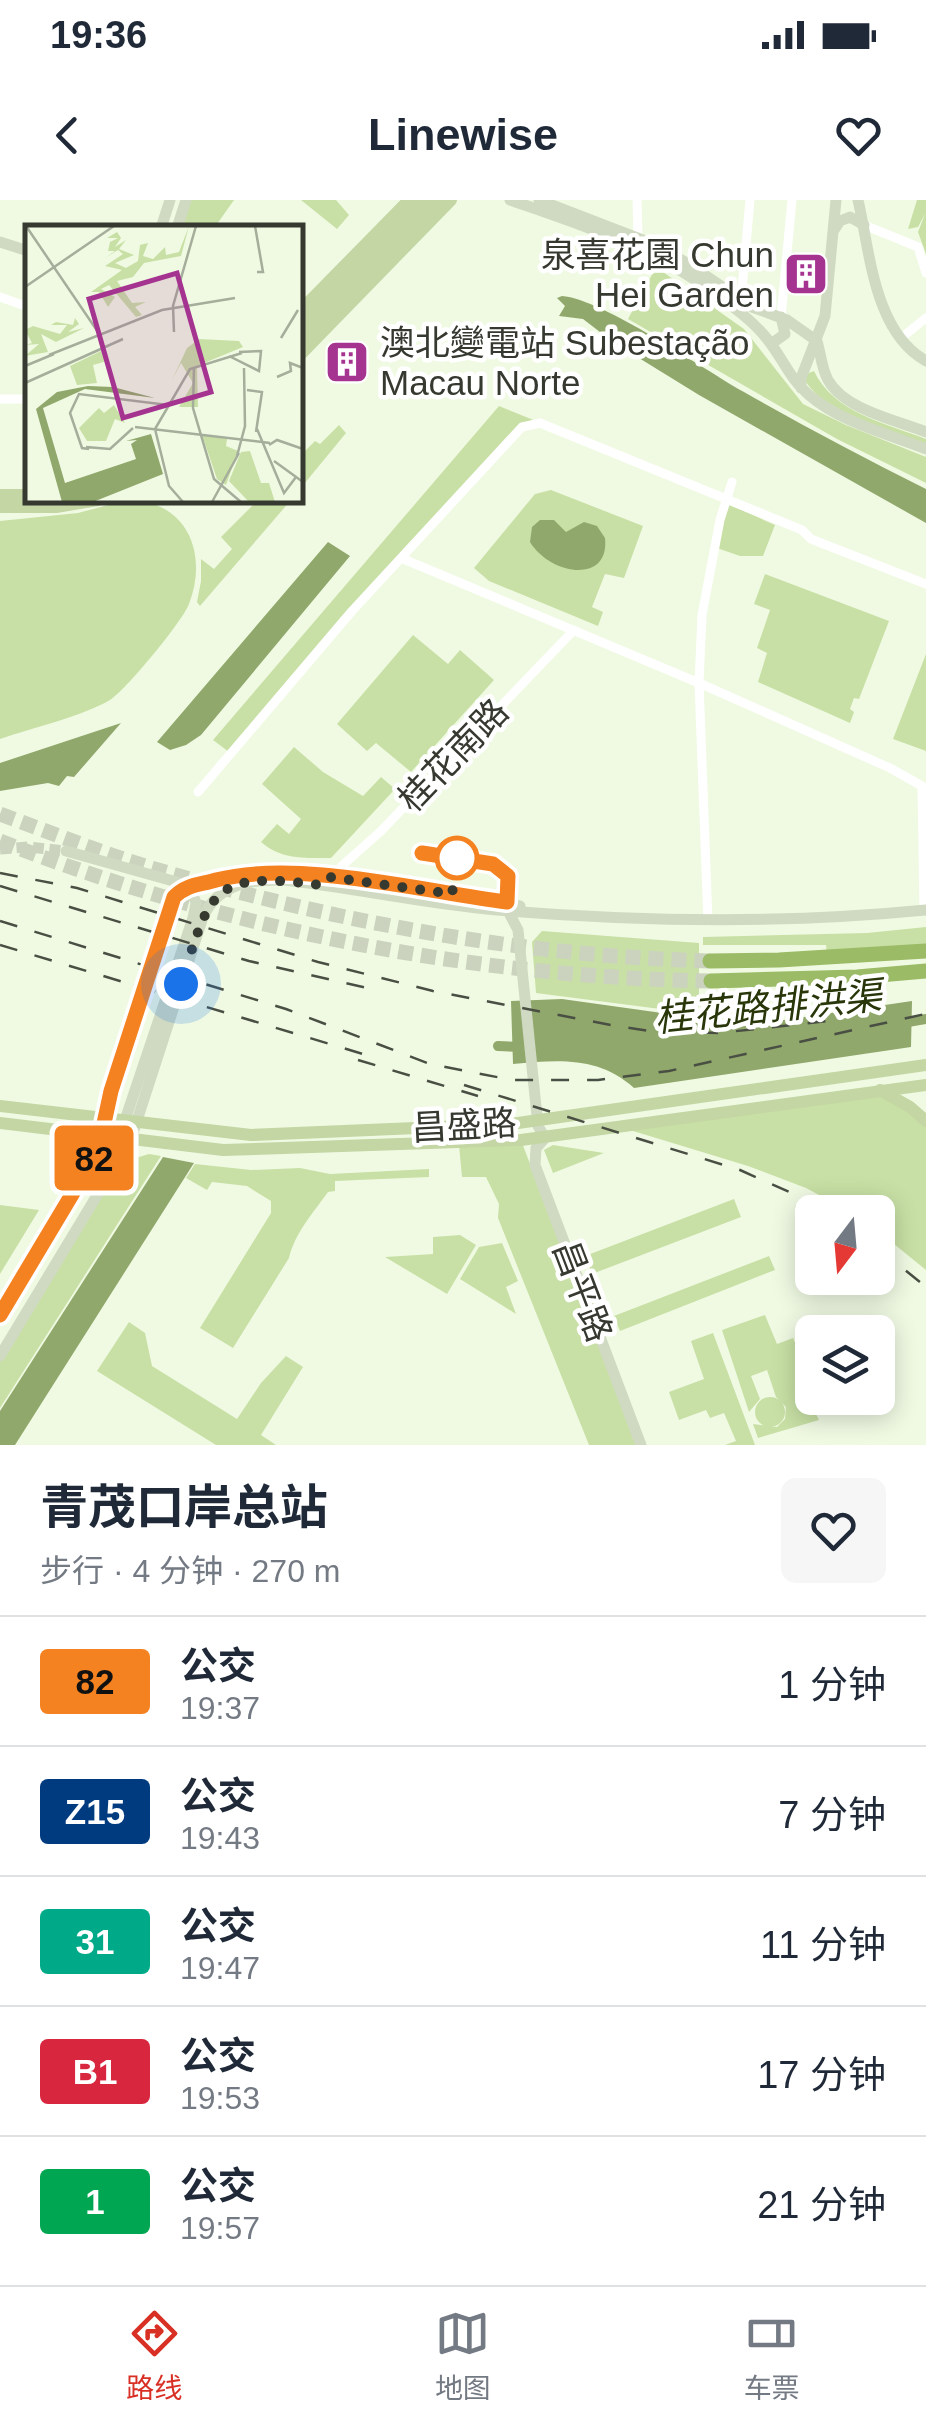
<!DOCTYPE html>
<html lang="zh">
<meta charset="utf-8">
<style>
:root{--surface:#fff;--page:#f6f6f7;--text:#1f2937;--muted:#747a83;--line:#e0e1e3;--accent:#d93025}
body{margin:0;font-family:Helvetica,"Noto Sans SC",sans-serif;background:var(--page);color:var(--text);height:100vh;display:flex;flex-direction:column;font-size:38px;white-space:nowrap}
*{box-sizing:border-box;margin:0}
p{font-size:32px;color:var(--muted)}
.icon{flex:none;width:55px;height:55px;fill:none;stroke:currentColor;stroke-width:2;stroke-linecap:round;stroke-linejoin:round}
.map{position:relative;height:1245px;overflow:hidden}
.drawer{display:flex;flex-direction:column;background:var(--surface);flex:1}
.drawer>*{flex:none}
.badge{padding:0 20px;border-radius:8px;font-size:35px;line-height:65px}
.needle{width:65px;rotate:196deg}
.fabs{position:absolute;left:795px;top:995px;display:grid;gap:20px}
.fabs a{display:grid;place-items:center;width:100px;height:100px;border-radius:15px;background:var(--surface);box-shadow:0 5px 25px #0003;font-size:50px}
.you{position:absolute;width:50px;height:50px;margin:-25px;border:8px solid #fff;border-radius:50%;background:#1a73e8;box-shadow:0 0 0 15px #1a73e833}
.map>.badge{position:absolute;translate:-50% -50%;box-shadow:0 0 0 5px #fff}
.round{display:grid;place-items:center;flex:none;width:105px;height:105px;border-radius:15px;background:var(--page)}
.headline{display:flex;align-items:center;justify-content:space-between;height:170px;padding:0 40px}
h1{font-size:48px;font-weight:700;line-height:75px}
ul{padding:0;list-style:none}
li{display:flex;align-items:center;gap:30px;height:130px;padding:0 40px;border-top:2px solid var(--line)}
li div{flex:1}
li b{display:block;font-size:38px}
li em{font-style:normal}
li .badge{min-width:110px;font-weight:700;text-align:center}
.status{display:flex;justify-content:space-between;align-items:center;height:70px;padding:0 50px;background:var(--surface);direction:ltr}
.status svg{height:28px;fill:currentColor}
header{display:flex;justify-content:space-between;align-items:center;height:130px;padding:0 40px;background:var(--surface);font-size:45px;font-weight:700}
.tab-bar{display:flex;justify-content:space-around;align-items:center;height:140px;border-top:2px solid var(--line);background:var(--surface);font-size:28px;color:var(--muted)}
.tab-bar a{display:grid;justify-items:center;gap:5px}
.tab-bar .active{color:var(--accent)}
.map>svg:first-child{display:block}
</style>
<div class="status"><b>19:36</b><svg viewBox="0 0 49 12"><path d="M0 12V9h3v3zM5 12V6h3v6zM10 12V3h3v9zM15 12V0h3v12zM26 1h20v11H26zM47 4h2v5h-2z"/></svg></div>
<header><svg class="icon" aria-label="back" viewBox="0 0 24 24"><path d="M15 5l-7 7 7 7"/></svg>Linewise<svg class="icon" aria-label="heart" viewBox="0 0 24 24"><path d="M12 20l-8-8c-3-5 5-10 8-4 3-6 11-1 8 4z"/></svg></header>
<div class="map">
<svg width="926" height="1245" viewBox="0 0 926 1245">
<rect width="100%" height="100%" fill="#f0fae3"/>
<path fill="#c8e0a5" d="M190,0h44l-19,27 -35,1z
M301,0h35l13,15 -12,14z
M917,0h9v54l-8,-22 7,-18 -7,13 -10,2z
M656,67l88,62 59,75 43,21 80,32v26l-89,-44 -209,-120z
M814,171c20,42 71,52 112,68v6c-38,-16 -96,-28 -121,-64l1,-7z
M499,206l37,15 -16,4 -291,327 -16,-12z
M339,225l7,8 -46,56v-33l15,-15 5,3z
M551,290l92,36 -19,52 -19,-4 -13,33 11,5 -5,14 -109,-45 -15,-13 61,-74z
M127,300c59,0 82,52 62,104 -7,18 -63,86 -79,96 -27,16 -78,28 -110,39v-218l78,-8z
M258,300h33l-91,106 -3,-4 4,-21v-22l13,10 18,-20 -11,-12z
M728,304l47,21 -12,31h-23l-23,-8z
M765,374l124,47 -30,78 -5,-1 -4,11 4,3 -4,11 -92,-41 9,-29 -10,-5 13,-38 -16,-6z
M413,435l35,29 12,-14 34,30 -83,92 -35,-29 -9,8 -30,-27z
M926,454v97l-33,-12z
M294,547l29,25 40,24 18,-19 14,12 -64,69c-27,0 -49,2 -70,-16l16,-18 12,10 12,-15 -39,-35z
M926,727v22l-99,6 -1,-10h-123v-8l164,-4z
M542,731l157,12v71l-163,-21 -4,-51z
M879,890l47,32v148l-48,-39v-19h-27l-45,-24 -58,-22 -128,-39z
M522,943l116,302h-49l-91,-227 1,-14 -13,-27h-24l-3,-32z
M553,945l51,8 -51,20 -9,-23z
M149,954l12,2 -161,252v-49l122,-202 7,3z
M195,964l56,6 49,-2 30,6 99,-5v8l-94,4v10l-7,1c-15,21 -33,41 -39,66l-56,90 -33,-20 71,-115v-12l-24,-15 -35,-4 -5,8 -21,-12z
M805,998l27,14h-20v37h-4l-13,-43z
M734,999l7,18 -149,57 -7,-18z
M0,1005l39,5 -39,64z
M460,1035l16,10 -29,49 -62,-37 48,-3v-17z
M502,1043l16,38 -12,6 10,27 -56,-35 19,-32z
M769,1056l6,14 -155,61 -6,-15z
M765,1115l12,29 16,-6 19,45v4l-7,5 14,28 -61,18 -5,-14 24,3 8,-8 1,-12 -10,-10 -9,-27 -16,6 9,23 -11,13 -27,-82z
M129,1122l16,11 7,33 85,53 24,-36 25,-27 17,11 -42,68 15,10h-60l-119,-74z
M713,1133l42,112h-30l11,-4 -12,-28 -14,5 -4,-8 -27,10 -10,-28 35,-13 -13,-38z
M755 1212a15 15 0 1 1 30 0a15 15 0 1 1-30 0Z"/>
<path fill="#91a86c" d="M562,96c41,3 141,73 182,96 60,34 120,66 182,97v34l-227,-128 -86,-53 -30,-23 -24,-3 6,-10 -8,-8z
M540,320h14l12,12 18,-10 13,4 8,12c5,47 -55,37 -75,4l2,-15z
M328,342l22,14 -149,179 -15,10 -16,5 -13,-8z
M121,523l-47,54 -7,-1 -8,10 -11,-3 -48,8v-28z
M562,799l143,20 24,9 183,-27 -1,46 -277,41c-36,-32 -75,-28 -121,-24l-2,-63z
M163,957l31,6 -179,282h-15v-34z"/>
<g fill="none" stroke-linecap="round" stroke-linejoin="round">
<path stroke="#91a86c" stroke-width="10" d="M902,823l24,-4
M498,846l25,1"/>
<path stroke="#cbd3bf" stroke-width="11" stroke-dasharray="11 5.5" stroke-linecap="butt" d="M0,649l29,-2 37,4
M127,843l42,-135"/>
<path stroke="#cbd3bf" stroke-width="15" stroke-dasharray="15 8" stroke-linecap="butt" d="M0,614c52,19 104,40 158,56 179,52 365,86 552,91
M0,641c225,88 470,136 711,140"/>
<path stroke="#fff" stroke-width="9" d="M637,0l1,37
M864,25l54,22 8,26
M0,97l28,10
M741,100l9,-100
M781,117l11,-117
M901,138l25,-20
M0,199h28
M401,358l298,125 191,85 32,18 2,124
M198,592l154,-181 170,-184 18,-4 262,107 9,9 115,45
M326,680l55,-49 193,-201
M708,721l-9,-238 3,-68 18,-95 12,-38"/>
<path stroke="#d0dac2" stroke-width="11" d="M510,0c72,25 145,48 207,95 18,13 37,27 51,45 15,19 22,39 41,55 31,27 79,39 117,54
M539,0l114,44 34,19 65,44 35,13 30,21
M858,0c12,52 16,132 68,161
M161,28l9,-28
M177,28l9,-28
M834,30l6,-9 10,-4 14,8
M0,42l28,9
M817,141c4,13 4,26 11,39 17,30 68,40 98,52
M771,144l14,-10 -4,-17
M801,188v-10l24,-62 11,-116
M66,651l125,35
M169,708l5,-11 10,-9 69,-16 37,1 230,33
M508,711l10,19 20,196 7,12 -9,10 -1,17 106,280
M56,931c23,8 24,28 26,49
M131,939l-5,-4 -1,-15 68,-202 3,-15 -6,-17
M0,1115l98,-164 13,-60 16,-48
M0,1156l131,-217 72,-222c15,-33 47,-38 81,-37 71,8 142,24 213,30 143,12 286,14 429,0"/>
<path stroke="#c3d6a3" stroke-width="12" d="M300,111l109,-111
M300,126l123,-126
M300,140l137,-140
M300,155l151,-155
M0,295h28
M0,307h56l42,-7
M880,890l30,17 16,14
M0,906l251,29 260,-11 415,-59
M0,923l223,27 298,-10 405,-55"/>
<path stroke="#9bbb66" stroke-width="15" d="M710,761l69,-1 147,-9
M711,781l146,-4 69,-6"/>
<path stroke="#4a4f44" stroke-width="2.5" stroke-dasharray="18 18" stroke-linecap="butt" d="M0,673l77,15 241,74 115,29 183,35 34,5 69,2 118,-13
M0,686l249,75 118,27
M0,721l286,88 144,55 82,16h86l71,-9 256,-57
M0,745l373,112
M358,860l120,36
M464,885l276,85 94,42
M878,1048l48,39"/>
</g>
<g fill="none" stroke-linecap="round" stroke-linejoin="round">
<defs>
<path id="line" d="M0,1115l98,-164 13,-60 63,-194c13,-13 26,-12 42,-17 83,-21 205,11 291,22l1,-26 -15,-12 -71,-11"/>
</defs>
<use href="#line" stroke="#fff" stroke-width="22"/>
<use href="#line" stroke="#f58220" stroke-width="15"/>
<path stroke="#353930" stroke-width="10" stroke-dasharray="0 18" d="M181,784c30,-95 30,-113 139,-99l9,-8 123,17 5,-36"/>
</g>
<defs>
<symbol id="building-square" viewBox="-11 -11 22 22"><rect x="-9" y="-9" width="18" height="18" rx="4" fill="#a53491" stroke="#fff"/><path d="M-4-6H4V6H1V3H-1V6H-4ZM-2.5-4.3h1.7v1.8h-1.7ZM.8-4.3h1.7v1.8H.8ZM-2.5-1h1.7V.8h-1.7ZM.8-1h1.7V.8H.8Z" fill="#fff"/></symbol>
</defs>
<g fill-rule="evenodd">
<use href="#building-square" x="781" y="49" width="50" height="50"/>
<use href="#building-square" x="322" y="137" width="50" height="50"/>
</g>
<circle fill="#fff" stroke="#f58220" stroke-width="5" cx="457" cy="658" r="20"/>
<g text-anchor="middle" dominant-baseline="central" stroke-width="9" stroke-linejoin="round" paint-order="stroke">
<g font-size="35" fill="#353930" stroke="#fff" text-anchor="end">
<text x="774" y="54">泉喜花園 Chun<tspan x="774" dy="40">Hei Garden</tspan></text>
<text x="380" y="142" text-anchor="start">澳北變電站 Subestação<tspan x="380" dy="40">Macau Norte</tspan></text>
</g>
<g font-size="35" fill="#353930" stroke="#fff">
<text transform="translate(453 555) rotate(-46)">桂花南路</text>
<text transform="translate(464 925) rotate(-3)">昌盛路</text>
<text transform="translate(583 1091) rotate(69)">昌平路</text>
</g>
<g font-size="38" font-style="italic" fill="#283609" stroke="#fff">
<text transform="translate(768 807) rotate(-6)">桂花路排洪渠</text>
</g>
</g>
<g transform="translate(25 25)">
<rect width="278" height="278" fill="#f0fae3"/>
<path d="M164,1l-8,30 -37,7 -11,14 -16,4 15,22 14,-1 -11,5 7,8 -6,2 -27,-32 -8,4 14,8 -7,10 -9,-15h-8l31,-22 -17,-4 18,-12 -5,-4 -13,8 10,-7h-7l2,-9 8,-4h-11l10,-6 4,6 -6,9 11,-7 -7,9 15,6 -19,8 11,5 12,-7 2,-16 8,-2 -5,13 10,3 12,-12 1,8 13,-3zM50,93l4,6 -11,8 16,-4 -28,14 -15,-8 7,18 -23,4 14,-12 -14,1 7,-2 -7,-13 8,-4 27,8 7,-9h-16l5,-3 17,3zM174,114l40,2 4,6 -46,19 1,41h-19l14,-24 -12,-20 -9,17 15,-32zM78,125l4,11 -14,4 4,18 -20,2 -7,-19zM89,180l11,18 -10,-4 -9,22h-19l-8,-13 20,-20 5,5zM177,210l25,4 -1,7 12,5 -12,34 -9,-6zM225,226l11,32h8l6,19 -27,-1 -19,-20 12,-29z" fill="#c8e0a5"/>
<path d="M63,161l25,1 42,11 -70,-9 -42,19 22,75 71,-24 -5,-15 6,-4 -11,1 25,-7 12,40 -70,28h-31l-26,-93 21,-17z" fill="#91a86c"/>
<path fill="none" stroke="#a5ad9b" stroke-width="2.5" d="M1,1l74,109M230,1l8,46h-6M0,62l89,-61M149,107l-1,-26 23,-80M256,113l17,-28M24,130l113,-45 73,-12M204,131l30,15 2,-20 -22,1M0,141l29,-12M169,143l-1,40 21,71 27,23M252,152l14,-6 -1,-8 13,5M0,158l98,-44M222,165l15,2 -6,40M110,202l135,16M232,204l27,64 12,-16M244,220l8,-5 26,9M61,222l24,2 23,-21M64,224l-7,-1 -12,-35 9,-19 89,11M212,231l8,-30 -1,-58M249,236l29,21M158,277l-14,-16 -14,-57 35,-60 52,-16M187,277l27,-49"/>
<path fill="#a53491" fill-opacity="0.15" stroke="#a53491" stroke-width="5" d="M152,48l34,119 -88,26 -34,-119z"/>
<rect width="278" height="278" fill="none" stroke="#353930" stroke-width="5"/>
</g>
</svg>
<div class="fabs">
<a><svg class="needle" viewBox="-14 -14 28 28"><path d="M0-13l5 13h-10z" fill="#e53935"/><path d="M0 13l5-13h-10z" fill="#747a83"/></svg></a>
<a><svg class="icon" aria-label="layers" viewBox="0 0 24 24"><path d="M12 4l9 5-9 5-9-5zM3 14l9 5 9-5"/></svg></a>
</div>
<div class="you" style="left:181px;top:784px"></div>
<b class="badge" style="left:94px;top:958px;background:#f58220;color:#111">82</b>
</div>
<section class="drawer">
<div class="headline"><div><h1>青茂口岸总站</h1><p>步行 · 4 分钟 · 270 m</p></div><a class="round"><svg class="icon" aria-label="heart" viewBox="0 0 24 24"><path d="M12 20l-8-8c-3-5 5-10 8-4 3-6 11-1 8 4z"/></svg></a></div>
<ul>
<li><span class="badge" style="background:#f58220;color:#111">82</span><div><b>公交</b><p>19:37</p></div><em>1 分钟</em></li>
<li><span class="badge" style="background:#003b80;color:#fff">Z15</span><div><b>公交</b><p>19:43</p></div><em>7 分钟</em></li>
<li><span class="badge" style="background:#0a8;color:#fff">31</span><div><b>公交</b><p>19:47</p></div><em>11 分钟</em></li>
<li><span class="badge" style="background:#d7263d;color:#fff">B1</span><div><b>公交</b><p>19:53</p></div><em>17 分钟</em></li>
<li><span class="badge" style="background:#00a651;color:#fff">1</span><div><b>公交</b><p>19:57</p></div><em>21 分钟</em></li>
</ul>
</section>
<nav class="tab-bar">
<a class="active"><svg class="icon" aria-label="directions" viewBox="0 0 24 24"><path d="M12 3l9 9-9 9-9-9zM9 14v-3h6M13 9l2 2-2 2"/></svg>路线</a>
<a><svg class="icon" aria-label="map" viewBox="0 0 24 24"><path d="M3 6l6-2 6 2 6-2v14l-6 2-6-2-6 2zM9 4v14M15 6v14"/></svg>地图</a>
<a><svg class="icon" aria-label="tickets" viewBox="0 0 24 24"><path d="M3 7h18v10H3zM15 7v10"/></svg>车票</a>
</nav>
